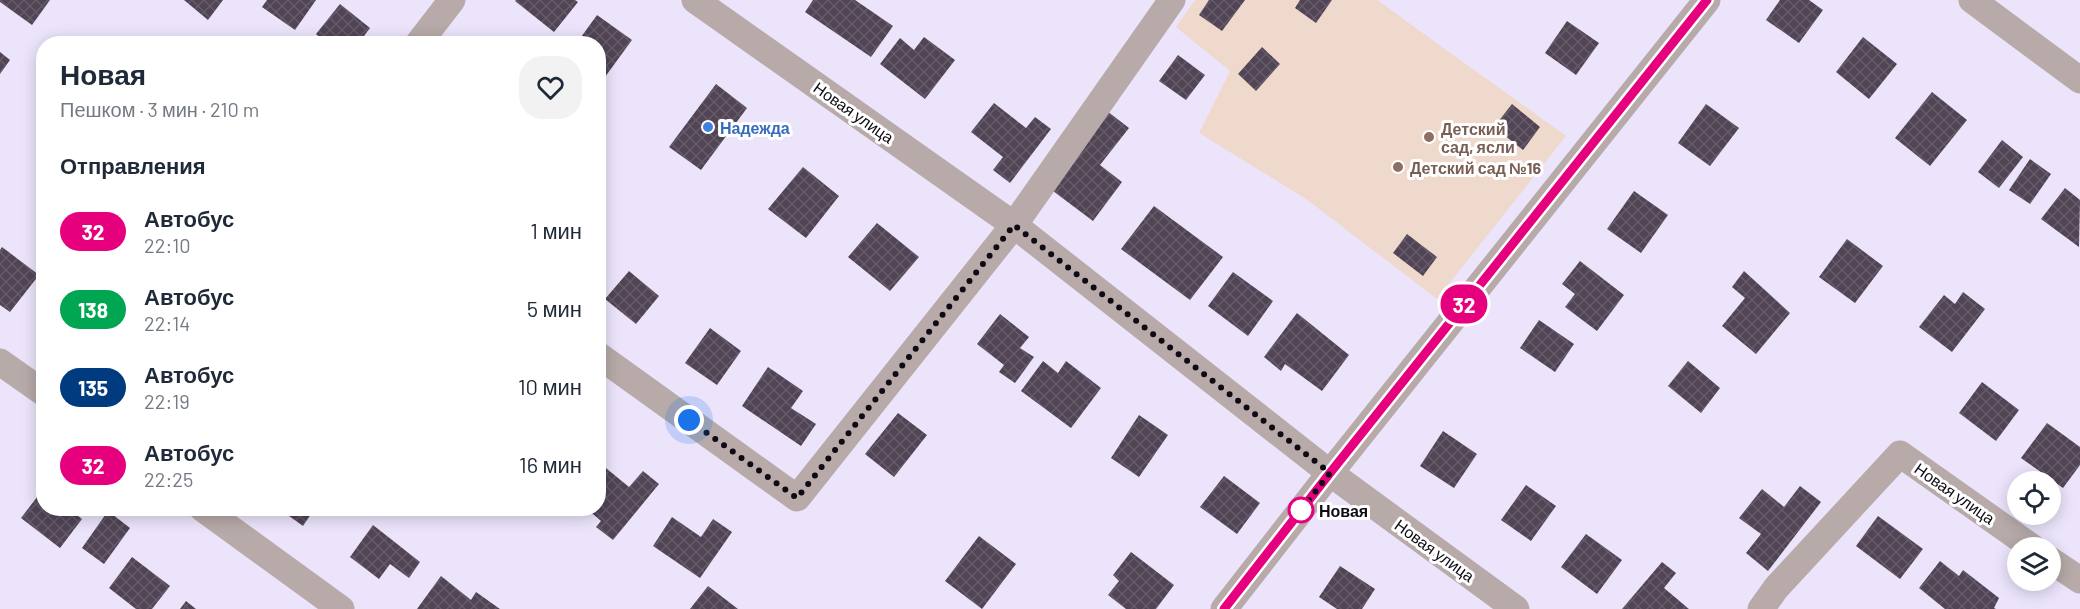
<!DOCTYPE html>
<html lang="ru">
<meta charset="utf-8">
<style>
:root{--surface:#fff;--page:#f2f2f3;--text:#1f2937;--muted:#747a83}
body{margin:0;font-family:Barlow,sans-serif;background:var(--page);color:var(--text);height:100vh;display:flex;flex-direction:column;font-size:22px;white-space:nowrap}
*{box-sizing:border-box;margin:0}
p{font-size:20px;color:var(--muted)}
.icon{flex:none;width:33px;height:33px;fill:none;stroke:currentColor;stroke-width:2;stroke-linecap:round;stroke-linejoin:round}
.map{position:relative;flex:1;overflow:hidden}
.panel{position:absolute;left:36px;top:36px;width:570px;height:480px;display:flex;flex-direction:column;background:var(--surface);border-radius:24px;box-shadow:0 3px 15px #0003}
.panel>*{flex:none}
.badge{padding:0 12px;border-radius:20px;font-size:21px;line-height:39px}
.controls{position:absolute;left:2007px;top:471px;display:grid;gap:12px}
.controls a{display:grid;place-items:center;width:54px;height:54px;border-radius:50%;background:var(--surface);box-shadow:0 3px 15px #0003;font-size:30px}
.you{position:absolute;width:30px;height:30px;margin:-15px;border:4px solid #fff;border-radius:50%;background:#1a73e8;box-shadow:0 0 0 9px #1a73e833}
.map>.badge{position:absolute;translate:-50% -50%;box-shadow:0 0 0 3px #fff}
h2{padding:0 24px;font-size:22px;line-height:54px}
.round{display:grid;place-items:center;flex:none;width:63px;height:63px;border-radius:24px;background:var(--page)}
.headline{display:flex;align-items:center;justify-content:space-between;height:102px;padding:0 24px}
h1{font-size:28px;font-weight:700;line-height:45px}
ul{padding:0;list-style:none}
li{display:flex;align-items:center;gap:18px;height:78px;padding:0 24px}
li div{flex:1}
li b{display:block;font-size:22px}
li em{font-style:normal}
li .badge{min-width:66px;font-weight:700;text-align:center}
.map>svg:first-child{display:block}
</style>
<div class="map">
<svg width="2080" height="609" viewBox="0 0 2080 609">
<defs>
<pattern id="building-cross-hatch" width="8" height="8" patternUnits="userSpaceOnUse" patternTransform="scale(1.5)"><rect width="8" height="8" fill="#504455"/><path d="M0 0l8 8M0 8l8-8" fill="none" stroke="#655b69"/></pattern>
</defs>
<rect width="100%" height="100%" fill="#ebe4fb"/>
<path fill="#efd9cc" d="M1195,0h182l189,136 -129,163 -131,-100 -107,-66 31,-62 -54,-44z"/>
<path fill="url(#building-cross-hatch)" d="M0,0h50l-18,25 -32,-23z
M184,0h39l-15,20z
M267,0h49l-21,30 -33,-23z
M516,0h59l3,2 -24,30 -39,-31z
M813,0h42l38,26 -22,31 -66,-45z
M1209,0h36l-23,31 -23,-16z
M1300,0h32l-16,23 -21,-15z
M1780,0h29l14,10 -24,33 -33,-23z
M340,4l30,24 -12,16h-31l-11,-10z
M597,15l35,25 -27,37 -7,-5v-28h-22z
M1567,21l32,22 -23,32 -31,-22z
M924,37l31,23 -30,39 -45,-35 20,-26 14,12z
M1863,37l34,27 -28,35 -33,-27z
M1262,47l18,17 -24,27 -18,-17z
M0,52l10,8 -10,14z
M1178,55l27,20 -19,25 -27,-19z
M716,84l31,24 -46,62 -32,-23z
M1932,92l35,28 -37,46 -35,-28z
M994,103l32,25 9,-11 16,12 -41,54 -17,-13 10,-13 -32,-25z
M1512,104l28,23 -17,23 -29,-23z
M1706,104l33,24 -29,38 -32,-23z
M1107,111l22,17 -29,37 22,17 -29,39 -44,-33z
M2002,140l21,17 -24,31 -21,-16z
M2030,159l21,15 -21,30 -21,-14z
M803,167l36,29 -33,42 -38,-29z
M2065,188l15,12 -1,47 -38,-28z
M1634,191l34,24 -27,38 -34,-24z
M1154,206l69,51 -33,43 -69,-51z
M877,223l42,34 -29,34 -42,-34z
M1407,234l30,23 -14,19 -30,-23z
M1847,239l36,27 -28,37 -36,-26z
M2,247l37,28 -29,37 -10,-7v-55z
M1580,261l44,34 -27,36 -32,-24 10,-13 -13,-10z
M629,271l30,25 -23,28 -31,-25z
M1744,271l46,42 -34,41 -34,-28 23,-28 -13,-11z
M1233,272l40,29 -25,35 -40,-30z
M1963,292l22,17 -33,43 -33,-25 25,-32 11,9z
M1297,313l52,42 -27,36 -37,-27 -4,7 -17,-14z
M1000,314l29,23 -9,11 14,9 -19,26 -16,-11 5,-7 -27,-21z
M1539,320l35,24 -19,28 -35,-24z
M710,328l31,23 -24,34 -32,-22z
M1043,361l15,12 8,-12 35,27 -30,40 -50,-37z
M1688,361l32,27 -19,25 -33,-27z
M768,367l35,24 -12,17 25,16 -15,22 -59,-40z
M1982,382l37,28 -23,31 -37,-28z
M898,413l29,22 -33,42 -29,-23z
M1139,415l29,20 -29,42 -28,-19z
M2047,423l33,24v18l-17,23 -42,-30z
M1443,431l34,23 -23,34 -34,-22z
M601,464l28,23 14,-16 16,13 -46,56 -17,-13 5,-6 -15,-13h12v-41z
M1224,476l36,27 -23,31 -37,-27z
M1526,485l30,21 -25,35 -30,-21z
M1800,486l21,16 -53,69 -22,-18 15,-19 -22,-16 23,-29 22,18z
M44,488v20h24l14,11 -22,29 -39,-30z
M278,508h37l-12,18z
M108,511l22,17 -26,36 -22,-16z
M1878,516l45,33 -23,30 -44,-33z
M672,517l29,20 12,-18 19,13 -32,46 -47,-32z
M373,525l47,37 -11,16 -19,-14 -11,15 -29,-22z
M1586,534l36,26 -25,34 -36,-27z
M979,536l37,28 -34,45 -37,-28z
M1131,552l43,33 -18,24h-30l-18,-14 11,-14 -6,-6z
M132,557l38,29 -18,23h-16l-27,-21z
M1940,561l19,15 4,-6 36,28 -5,10 2,1h-51l-26,-21z
M1662,562l14,11 -12,15 25,21h-67z
M1340,566l35,23 -13,20h-25l-18,-12z
M441,576l30,24 5,-8 24,17h-83z
M708,586l30,23h-48z
M186,601l10,8h-16z"/>
<g fill="none" stroke-linecap="round" stroke-linejoin="round">
<path stroke="#b7aaa9" stroke-width="27" d="M695,0l319,225 316,248 186,136
M1972,0l108,80
M418,44l34,-44
M598,355l199,143 217,-273 158,-225
M0,362l44,31
M202,508l139,101
M2050,560l30,20
M1224,609l106,-136 377,-473
M1761,609l15,-21 124,-134 133,94"/>
</g>
<g fill="none" stroke-linecap="round" stroke-linejoin="round">
<defs>
<path id="line" d="M1224,609l106,-136 377,-473"/>
</defs>
<use href="#line" stroke="#fff" stroke-width="14"/>
<use href="#line" stroke="#e6007e" stroke-width="9"/>
<path stroke="#0e0b13" stroke-width="6" stroke-dasharray="0 10.8" d="M689,420l108,78 217,-273 316,248 -29,37"/>
</g>
<circle fill="#3f7fe0" stroke="#fff" stroke-width="2" cx="708" cy="127" r="6"/>
<g fill="#8d6e63" stroke="#fff" stroke-width="2">
<circle cx="1429" cy="137" r="6"/>
<circle cx="1398" cy="167" r="6"/>
</g>
<circle fill="#fff" stroke="#e6007e" stroke-width="3" cx="1301" cy="510" r="12"/>
<g text-anchor="middle" dominant-baseline="central" stroke-width="6" stroke-linejoin="round" paint-order="stroke">
<g font-size="16" fill="#0e0b13" stroke="#fff">
<text transform="translate(854 112) rotate(35)">Новая улица</text>
<text transform="translate(1955 493) rotate(35)">Новая улица</text>
<text transform="translate(1435 550) rotate(36)">Новая улица</text>
</g>
<g font-size="16" font-weight="bold" fill="#366cbe" stroke="#fff" text-anchor="start">
<text x="720" y="127">Надежда</text>
</g>
<g font-size="16" font-weight="bold" fill="#785e54" stroke="#fff" text-anchor="start">
<text x="1441" y="128">Детский<tspan x="1441" dy="18">сад, ясли</tspan></text>
<text x="1410" y="167">Детский сад №16</text>
</g>
<g font-size="16" font-weight="bold" fill="#0e0b13" stroke="#fff" text-anchor="start">
<text x="1319" y="510">Новая</text>
</g>
</g>
</svg>
<div class="controls">
<a><svg class="icon" aria-label="locate" viewBox="0 0 24 24"><circle cx="12" cy="12" r="6"/><path d="M12 2v4M12 18v4M2 12h4M18 12h4"/></svg></a>
<a><svg class="icon" aria-label="layers" viewBox="0 0 24 24"><path d="M12 4l9 5-9 5-9-5zM3 14l9 5 9-5"/></svg></a>
</div>
<div class="you" style="left:689px;top:420px"></div>
<b class="badge" style="left:1464px;top:304px;background:#e6007e;color:#fff">32</b>
<section class="panel">
<div class="headline"><div><h1>Новая</h1><p>Пешком · 3 мин · 210 m</p></div><a class="round"><svg class="icon" aria-label="heart" viewBox="0 0 24 24"><path d="M12 20l-8-8c-3-5 5-10 8-4 3-6 11-1 8 4z"/></svg></a></div>
<h2>Отправления</h2>
<ul>
<li><span class="badge" style="background:#e6007e;color:#fff">32</span><div><b>Автобус</b><p>22:10</p></div><em>1 мин</em></li>
<li><span class="badge" style="background:#00a651;color:#fff">138</span><div><b>Автобус</b><p>22:14</p></div><em>5 мин</em></li>
<li><span class="badge" style="background:#003b80;color:#fff">135</span><div><b>Автобус</b><p>22:19</p></div><em>10 мин</em></li>
<li><span class="badge" style="background:#e6007e;color:#fff">32</span><div><b>Автобус</b><p>22:25</p></div><em>16 мин</em></li>
</ul>
</section>
</div>
